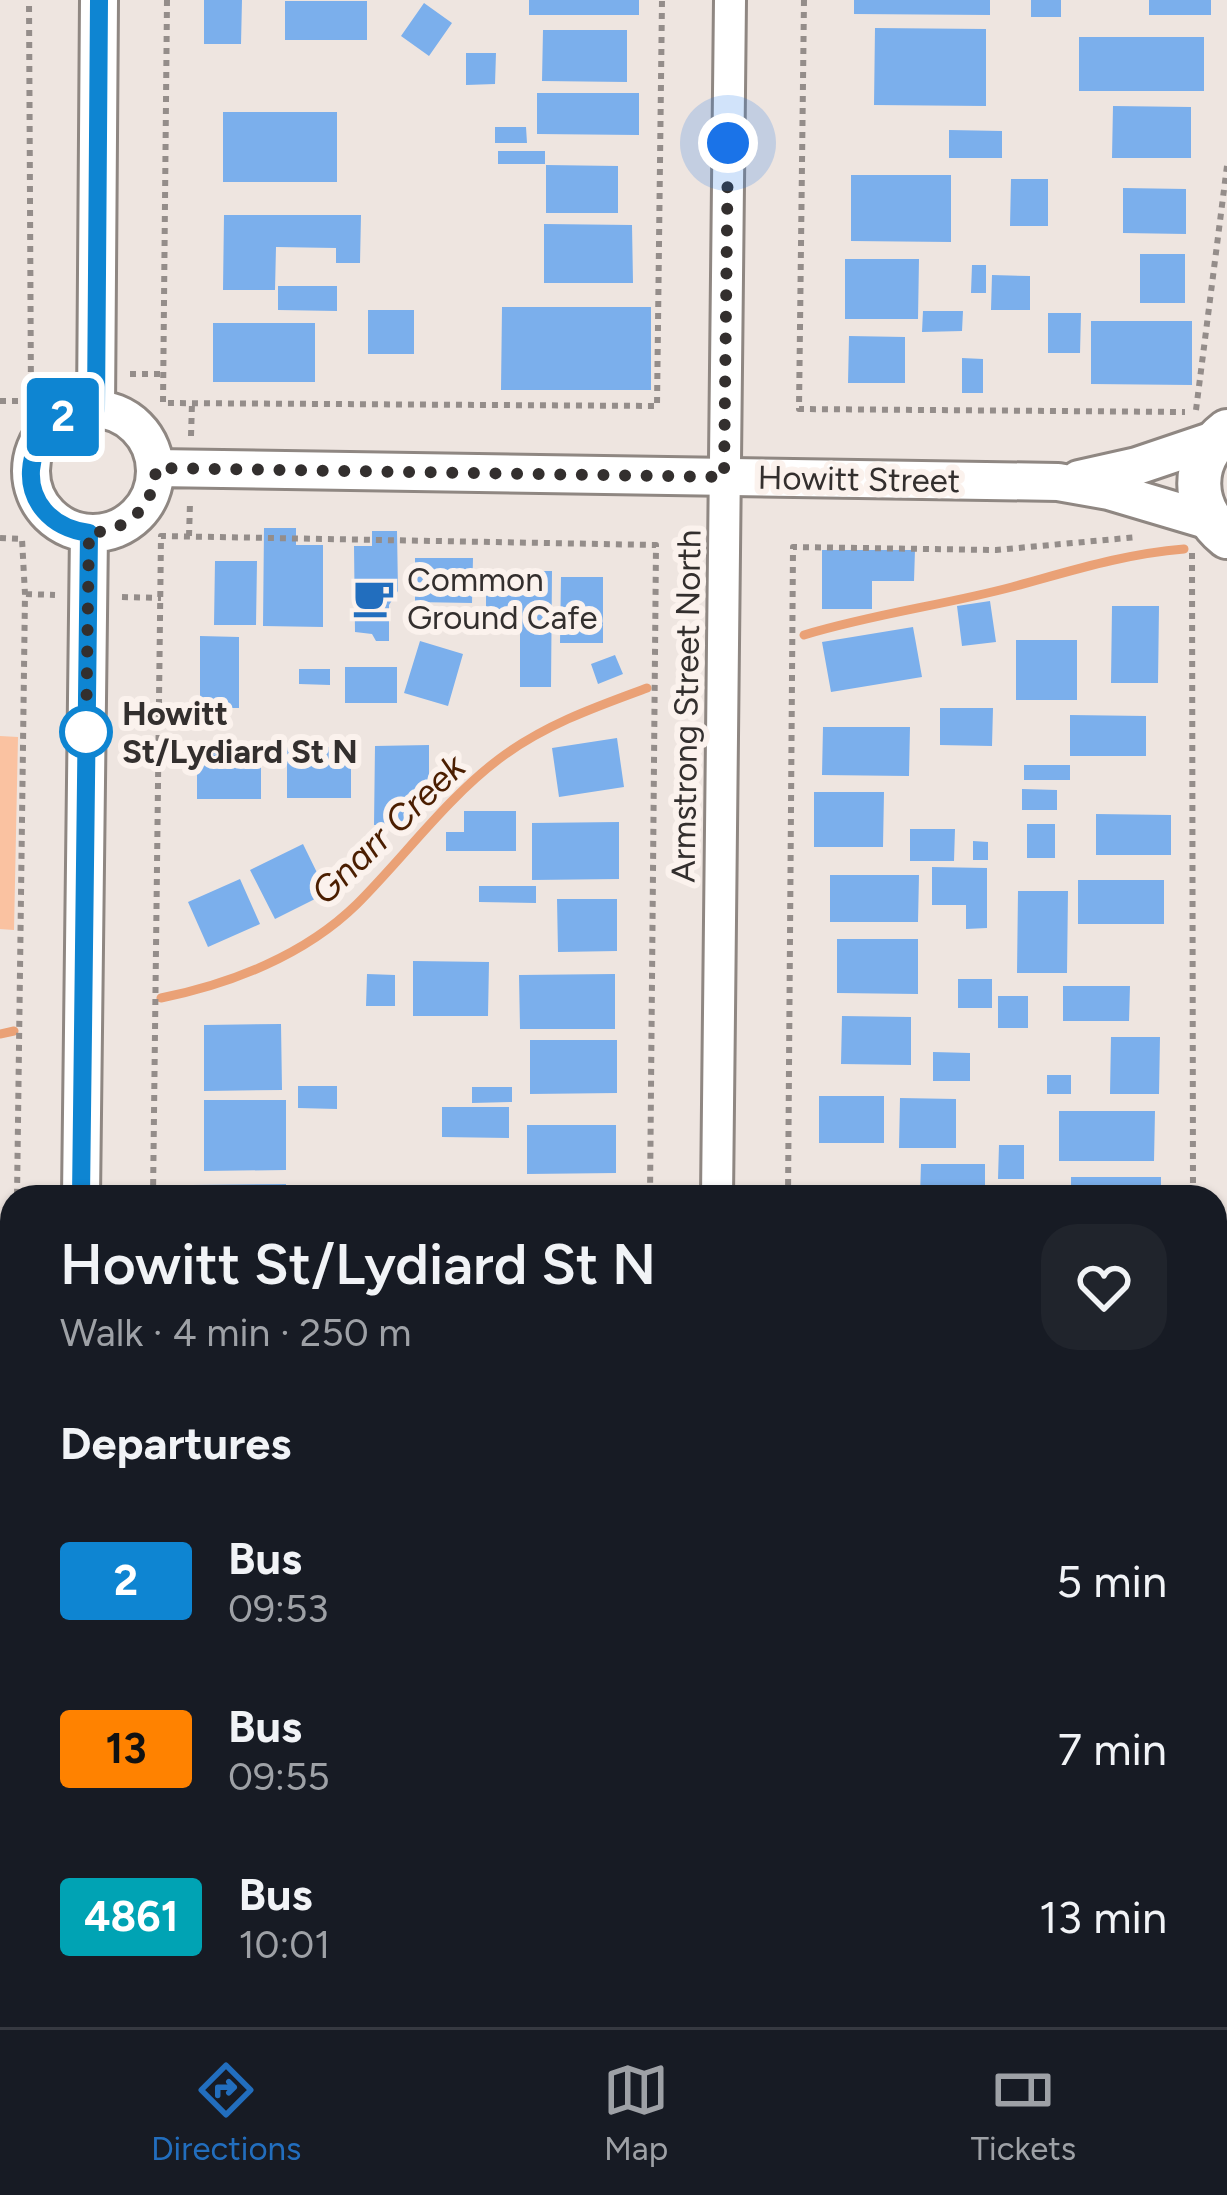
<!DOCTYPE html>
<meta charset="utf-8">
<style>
:root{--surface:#171b24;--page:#20242c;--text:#f1f3f6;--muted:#9ea1a6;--line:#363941;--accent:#226ebe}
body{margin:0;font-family:Figtree,sans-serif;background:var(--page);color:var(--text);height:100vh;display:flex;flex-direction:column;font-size:45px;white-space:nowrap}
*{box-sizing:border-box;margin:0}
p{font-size:39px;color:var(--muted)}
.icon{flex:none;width:66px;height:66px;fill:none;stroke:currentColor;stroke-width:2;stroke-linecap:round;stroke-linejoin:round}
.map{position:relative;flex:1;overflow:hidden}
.drawer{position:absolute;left:0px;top:1185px;width:1227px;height:843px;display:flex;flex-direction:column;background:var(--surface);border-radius:36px 36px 0 0;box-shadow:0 3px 9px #0004}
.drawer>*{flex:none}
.badge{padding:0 24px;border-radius:9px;font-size:42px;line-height:78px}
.you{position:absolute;width:60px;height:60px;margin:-30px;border:9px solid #fff;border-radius:50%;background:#1a73e8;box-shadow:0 0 0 18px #1a73e833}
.map>.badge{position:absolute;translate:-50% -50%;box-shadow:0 0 0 6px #fff}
h2{padding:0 60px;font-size:45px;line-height:108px}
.round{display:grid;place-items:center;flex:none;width:126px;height:126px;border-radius:36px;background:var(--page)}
.headline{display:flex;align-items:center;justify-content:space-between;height:204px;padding:0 60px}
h1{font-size:57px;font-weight:600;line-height:90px}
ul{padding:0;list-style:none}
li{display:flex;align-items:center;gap:36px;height:168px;padding:0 60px}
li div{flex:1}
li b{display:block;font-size:45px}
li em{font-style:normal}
li .badge{min-width:132px;font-weight:700;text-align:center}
.tab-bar{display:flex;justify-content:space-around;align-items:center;height:168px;border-top:3px solid var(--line);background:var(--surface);font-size:33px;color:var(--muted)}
.tab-bar a{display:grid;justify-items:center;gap:6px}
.tab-bar .selected{color:var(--accent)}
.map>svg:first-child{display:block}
</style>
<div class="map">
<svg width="1227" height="2027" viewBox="0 0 1227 2027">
<rect width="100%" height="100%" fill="#eee5e0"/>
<path fill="#fac2a1" d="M0,736l18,1 -4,193 -14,-1z
M984,2016h191v11h-191z"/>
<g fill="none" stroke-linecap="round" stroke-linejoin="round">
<path stroke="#eaa176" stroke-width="9" d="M804,635c69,-21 140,-30 208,-48 59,-16 111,-33 172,-38
M161,998c70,-14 144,-43 196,-94 48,-48 88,-104 142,-145 45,-34 96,-52 148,-71
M0,1034l14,-3"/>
</g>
<path fill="#7bafec" d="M204,0h38l-1,44h-37z
M529,0h110v15h-110z
M854,0h136v15l-136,-1z
M1031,0h30v17h-30z
M1149,0h62v15h-62z
M285,1h82v39h-82z
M424,3l28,20 -23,33 -28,-20z
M875,28l111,1v77l-112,-1z
M543,30h84v52l-85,-1z
M1079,37h125v54h-125z
M466,53h30l-1,31 -29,1z
M537,93h102v42l-102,-1z
M1113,106l78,1v51h-79z
M223,112h114v70h-114z
M495,127h31l1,16h-32z
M949,130l53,1v27h-53z
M498,151h47v13h-47z
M546,165l72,1v47h-72z
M851,175h100v67l-100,-1z
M1011,179h37v47h-38z
M1123,188l63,1v45l-63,-1z
M224,215h137l-1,48h-24v-15l-60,-1 -1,43h-52z
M544,224l88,1 1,58h-89z
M1140,254h45v49h-45z
M845,259h74l-1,60h-73z
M972,265h14v28h-15z
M992,275l38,1v34h-39z
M278,286h59v25l-59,-1z
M502,307h149v83h-150z
M368,310h46v44h-46z
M923,311h40l-1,20 -40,1z
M1048,313h33l-1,40h-32z
M1091,321h101v64l-101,-1z
M213,323h102v59h-102z
M849,336l56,1v46h-57z
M962,358l21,1v34h-21z
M264,528h32v17h27v82l-60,-1z
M372,531h25l1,60 -9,14v36h-13l-4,-7 -17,-2 -1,-86h18z
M822,550h93l-1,31h-42v28h-50z
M415,558h58l-1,45 -57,-1z
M215,561h42l-1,64h-42z
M486,571h66l-1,116h-31v-58h-34z
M561,577h42v66h-43z
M990,601l6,41 -34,4 -5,-40z
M1112,606h47l-1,77h-47z
M913,627l9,50 -91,15 -9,-50z
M200,636l39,1v71h-39z
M1016,640h61v60h-61z
M420,641l43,13 -15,52 -44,-13z
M615,655l8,19 -25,10 -7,-20z
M345,667h52v36h-52z
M299,669h31v16l-31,-1z
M940,708h53l-1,38 -52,-1z
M1070,715l76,1v40h-76z
M823,727h87l-1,49 -87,-1z
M617,738l7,49 -65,10 -7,-49z
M197,743l64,1v55h-64z
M429,745v47l-10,-1v20h-11l1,14h-35l1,-79z
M287,747h64v51h-64z
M1024,765h46v15h-46z
M1022,789l35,1v20h-35z
M814,792h70l-1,55h-69z
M464,811h52v40h-70v-19h18z
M1096,814l75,1v40h-75z
M619,822v57l-87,1v-57z
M1027,824h28v34h-28z
M910,829h45l-1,32h-44z
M973,841l15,1v18h-15z
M303,844l24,49 -52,26 -25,-49z
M932,867l55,1v60l-21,1v-24h-34z
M830,875h89l-1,47h-88z
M240,879l20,45 -52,23 -20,-45z
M1078,880h86v44h-86z
M479,886h57v17l-57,-1z
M1018,891h50l-1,82h-50z
M557,899h60v52l-59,1z
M837,939h81v55l-81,-1z
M413,961l76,1 -1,54h-75z
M367,974l28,1v31h-29z
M615,974v55h-95l-1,-54z
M958,979h34v29h-34z
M1063,986h67l-1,35h-66z
M998,996h30v32h-30z
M842,1016l69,1v48l-70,-1z
M281,1024l1,66 -78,1v-66z
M1111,1037h49l-1,57h-49z
M530,1040h87v53l-87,1z
M933,1052l37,1v28h-37z
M1047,1075h24v19h-24z
M298,1086h39v23l-39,-1z
M472,1087h40v15l-40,1z
M819,1096h65v47h-65z
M900,1098l56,1v49h-57z
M204,1100h82v70l-82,1z
M442,1107h67v31l-67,-1z
M1059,1111h96l-1,50h-95z
M527,1125h89v48l-89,1z
M999,1145h25v34h-26z
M921,1164h64v33h-65z
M1071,1177h90v20h-90z
M286,1184v13h-94v-12z
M523,1185h82v12h-82z
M193,2016h70v11h-71z
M527,2016h77v11h-77z
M821,2016h107v11h-107z"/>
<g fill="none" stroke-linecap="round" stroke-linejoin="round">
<defs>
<path id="minor" d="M717,1197l13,-1197
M0,1573l12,-4
M1215,1613h12
M0,1617l12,3
M708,2027v-11"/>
<path id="tertiary" d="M31 471a62 62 0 1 1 124 0a62 62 0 1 1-124 0Z
M96,409l3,-409
M156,468l902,14 51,9 101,30
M1079,479l58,-13 80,-27
M81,1197l8,-664
M73,2027v-11"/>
<path id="secondary" d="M1227,431c-38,29 -36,77 0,106"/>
</defs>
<use href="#minor" stroke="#8f8782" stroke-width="36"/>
<use href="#tertiary" stroke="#8f8782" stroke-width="42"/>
<use href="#secondary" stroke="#8f8782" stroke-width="48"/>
<path stroke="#948d8a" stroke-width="6" stroke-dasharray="6 6" stroke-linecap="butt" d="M167,0l-4,403 494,3 5,-406
M804,0l-5,409 386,3
M130,374h33
M30,378l33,-1
M0,401h31l-2,-401
M1196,410l31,-244
M191,436l1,-33
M189,536l1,-33
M0,538l22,1 3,55 -8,603
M1192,553l1,644
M26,594l29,1
M122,597l39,1
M153,1197l8,-661 495,9 -6,652
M788,1197l5,-650 203,3 142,-13
M0,1526l12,1v-5
M0,1665h8l-4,362
M142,2027l1,-11
M640,2027v-11
M779,2027v-11
M994,2027v-11
M1124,2027l3,-11
M1178,2027v-11"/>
<use href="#minor" stroke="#fff" stroke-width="30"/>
<use href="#tertiary" stroke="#fff" stroke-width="36"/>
<use href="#secondary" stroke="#fff" stroke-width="42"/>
</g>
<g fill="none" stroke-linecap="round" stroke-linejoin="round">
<defs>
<path id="line" d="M81,1197l8,-664c-82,-11 -75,-115 7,-124l3,-409"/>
</defs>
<use href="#line" stroke="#fff" stroke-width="27"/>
<use href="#line" stroke="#0e85d2" stroke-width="18"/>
<path stroke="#332f2e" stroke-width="12" stroke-dasharray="0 21.6" d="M86,732v3l3,-202c39,-2 65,-26 67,-65l568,9 4,-334"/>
</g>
<defs>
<symbol id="cafe-bare" viewBox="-9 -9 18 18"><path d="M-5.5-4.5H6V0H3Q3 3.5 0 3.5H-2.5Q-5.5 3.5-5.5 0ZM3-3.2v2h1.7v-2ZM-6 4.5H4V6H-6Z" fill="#226ebe" stroke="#fbf2ed" stroke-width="2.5" paint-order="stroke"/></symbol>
</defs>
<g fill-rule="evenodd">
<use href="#cafe-bare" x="344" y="568" width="59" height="59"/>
</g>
<circle fill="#fff" stroke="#0e85d2" stroke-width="6" cx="86" cy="732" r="24"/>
<g text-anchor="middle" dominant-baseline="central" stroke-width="12" stroke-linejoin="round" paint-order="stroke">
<g font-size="33" fill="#332f2e" stroke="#fbf2ed">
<text transform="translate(859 479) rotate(1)">Howitt Street</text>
<text transform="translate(686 706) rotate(-89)">Armstrong Street North</text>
</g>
<g font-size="33" fill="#332f2e" stroke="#fbf2ed" text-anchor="start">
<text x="407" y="579">Common<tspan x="407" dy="38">Ground Cafe</tspan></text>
</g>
<g font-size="33" font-weight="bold" fill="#332f2e" stroke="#fbf2ed" text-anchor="start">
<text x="122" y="713">Howitt<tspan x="122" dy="38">St/Lydiard St N</tspan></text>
</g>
<g font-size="36" font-style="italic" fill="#4b1e00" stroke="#fbf2ed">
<text transform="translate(388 829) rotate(-44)">Gnarr Creek</text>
</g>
</g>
</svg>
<div class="you" style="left:728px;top:143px"></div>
<b class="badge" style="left:63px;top:417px;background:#0e85d2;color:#fff">2</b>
<section class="drawer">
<div class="headline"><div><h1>Howitt St/Lydiard St N</h1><p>Walk · 4 min · 250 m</p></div><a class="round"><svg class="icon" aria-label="heart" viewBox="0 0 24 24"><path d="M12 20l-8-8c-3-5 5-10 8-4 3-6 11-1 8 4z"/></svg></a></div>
<h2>Departures</h2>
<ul>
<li><span class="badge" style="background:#0e85d2;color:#fff">2</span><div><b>Bus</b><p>09:53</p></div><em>5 min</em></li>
<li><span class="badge" style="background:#ff8200;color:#111">13</span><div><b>Bus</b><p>09:55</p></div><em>7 min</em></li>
<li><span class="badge" style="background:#00a3b4;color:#fff">4861</span><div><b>Bus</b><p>10:01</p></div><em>13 min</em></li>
</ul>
</section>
</div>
<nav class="tab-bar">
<a class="selected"><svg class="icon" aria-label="directions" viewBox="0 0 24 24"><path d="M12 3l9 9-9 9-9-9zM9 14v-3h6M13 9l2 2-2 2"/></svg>Directions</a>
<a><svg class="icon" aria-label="map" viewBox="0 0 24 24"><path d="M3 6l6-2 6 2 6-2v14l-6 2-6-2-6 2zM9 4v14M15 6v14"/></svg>Map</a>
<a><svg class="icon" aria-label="tickets" viewBox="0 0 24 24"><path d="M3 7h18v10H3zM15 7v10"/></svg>Tickets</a>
</nav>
